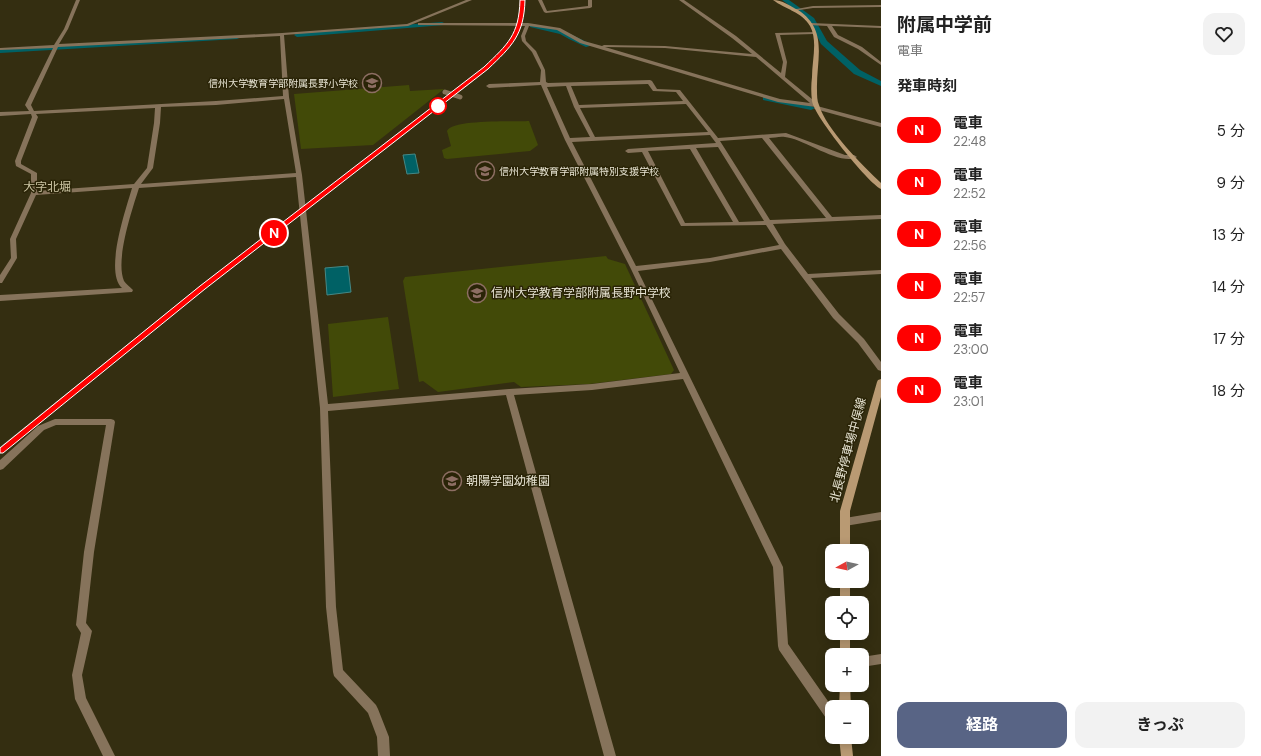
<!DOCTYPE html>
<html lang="ja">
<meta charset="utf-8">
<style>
:root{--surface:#fff;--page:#f2f2f2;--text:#222;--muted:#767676;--accent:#586485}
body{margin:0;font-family:"DM Sans","Noto Sans JP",sans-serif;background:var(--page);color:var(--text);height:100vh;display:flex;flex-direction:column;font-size:15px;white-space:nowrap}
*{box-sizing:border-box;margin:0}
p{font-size:13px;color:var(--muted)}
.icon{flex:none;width:22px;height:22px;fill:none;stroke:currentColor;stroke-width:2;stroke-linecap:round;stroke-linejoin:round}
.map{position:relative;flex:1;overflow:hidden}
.drawer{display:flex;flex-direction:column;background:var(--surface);width:380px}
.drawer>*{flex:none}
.badge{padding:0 8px;border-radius:13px;font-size:14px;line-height:26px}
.needle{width:26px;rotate:262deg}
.buttons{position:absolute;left:825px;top:544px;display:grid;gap:8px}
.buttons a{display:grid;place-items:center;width:44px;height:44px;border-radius:8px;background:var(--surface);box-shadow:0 2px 10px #0003;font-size:20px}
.map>.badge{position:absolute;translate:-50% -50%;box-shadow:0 0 0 2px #fff}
h2{padding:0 16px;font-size:15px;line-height:36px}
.round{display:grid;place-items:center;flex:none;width:42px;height:42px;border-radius:12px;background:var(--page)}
.head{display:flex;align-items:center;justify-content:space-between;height:68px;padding:0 16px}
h1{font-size:19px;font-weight:700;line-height:30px}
.cta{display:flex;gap:8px;margin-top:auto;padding:8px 16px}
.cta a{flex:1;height:46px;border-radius:12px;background:var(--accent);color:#fff;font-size:16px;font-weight:700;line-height:46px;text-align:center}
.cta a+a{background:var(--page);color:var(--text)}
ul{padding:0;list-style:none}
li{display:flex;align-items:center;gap:12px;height:52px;padding:0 16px}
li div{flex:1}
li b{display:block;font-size:15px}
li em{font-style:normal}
li .badge{min-width:44px;font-weight:700;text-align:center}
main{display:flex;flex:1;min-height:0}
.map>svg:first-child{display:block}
</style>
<main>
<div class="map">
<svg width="881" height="756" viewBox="0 0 881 756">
<rect width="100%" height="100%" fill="#342e11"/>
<path fill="#424a08" d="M409,85l1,6 34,-2 -71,56 -72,4 -7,-55z
M529,121l9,24 -8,6 -83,8 -3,-1 -2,-8 9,-4 -4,-15c5,-12 68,-9 82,-10z
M606,256l2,3 17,5 49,106 -3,4 -82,10 -68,3 -7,-5 -76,10 -15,-11 -4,1 -16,-101 2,-4z
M388,317l11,72 -66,8 -5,-73z"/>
<path fill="#006165" stroke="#458886" d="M415,154l4,19 -12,1 -4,-19z
M348,266l3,26 -24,3 -2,-27z"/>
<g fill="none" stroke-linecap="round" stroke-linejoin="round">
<path fill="#006165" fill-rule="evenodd" d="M782,0h7l25,18 13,23 33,29 21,11v5l-27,-12 -33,-30 -12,-24z
M442,22l2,1v2l-147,12 -3,-2 3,-2z
M532,24l32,7 29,14 -7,2 -17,-8 -9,-5 -30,-7v-2z
M235,36l4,2 -2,1 -237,14v-4z
M763,96l48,10 4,2 -4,2 -48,-10z"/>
<path fill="#86735b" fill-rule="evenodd" d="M76,0h4l-12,29 -9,15 223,-11 125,-9 59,-24h6l-64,26 -124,9 5,62 13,78 26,229 181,-15 83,-5 88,-11 -49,-104 -66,-129 -24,-55 -52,3 -3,-2 3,-2 51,-2 1,-12 -9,-18 -10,-11 -1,-5 4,-10 -105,-1h-2v-2h110l32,5 24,13 18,5 2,-1 61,1 87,8 -20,-16 -53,-38h5l52,36 45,37 2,-11 -8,-29 41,-1v2h-2l-34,1 7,27 -2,15 33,27v2l-2,1 -38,-5 -198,-59 -23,-13 -28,-4 -4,10 1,5 10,10 9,19 1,12 2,1 102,-3 2,1 5,8 23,1 38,48 68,-5 59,22h9l3,2c-15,10 -55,-19 -72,-20 -5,-1 -11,1 -16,1l63,79 49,-2v4l-108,5 12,20 23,30 73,-4v4l-70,4 28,36 25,25 17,23v9l-3,-1 -20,-27 -25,-25 -52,-69 -71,13 -72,9 145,296 5,77 44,63v16l-4,-2 -49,-71 -1,-4 -5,-79 -90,-188 -91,11 -78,5 102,361h-12l-98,-361 -178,16 8,196 7,63 33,35 2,4 11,28 1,19h-12l-1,-19 -9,-24 -34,-37 -1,-4 -7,-65 -6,-199 -24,-231 -157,11c-7,22 -24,72 -15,93 2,3 6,6 9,9l-1,2 -132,9v-6l122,-7c-18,-16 4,-79 10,-100l-96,7 -20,44 1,19 -15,25h-2v-8l11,-17 -1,-19 21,-46v-19l-15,-8 -1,-5 17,-44 -1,-3 -31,2v-4l29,-1 -4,-6 28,-57 -53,2v-2l54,-3 10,-16zM280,36l3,60 -67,5 -182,10 -3,-6 27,-58zM605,47l60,1 91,9 54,46 -30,-4zM648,84l5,7 23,1 7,9 -104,4 -8,-19zM566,86l8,21 16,30 -20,1 -23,-51zM284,99l12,74 -155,11 12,-16 7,-45 1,-16 55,-2zM686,104l22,28 -113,5 -15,-29zM155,108l-1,15 -7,45 -13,16 -97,7v-18l-16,-9v-3l17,-44 -2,-3zM710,135l6,8 -88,6 -3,2 3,2 14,-1 39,74 85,-1 13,20 -69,13 -74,8 -64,-124zM762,138l64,80 -56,2 -50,-79zM718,147l46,74 -25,1 -43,-74zM690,149l43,73 -48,1 -37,-72z
M538,0h4l5,11 41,-5v-6h4v7l-2,1 -44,5 -2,-1z
M881,5v2l-68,1 -20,3 -2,-1 22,-4z
M811,23l70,3v2l-49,-2 6,9 24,12 19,15v3l-23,-16 -24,-12 -7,-11 -18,-1v-2z
M817,106l64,17v4l-66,-18 -1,-1z
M55,419h56l3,1 1,2 -21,130 -8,71 6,8 -10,44 4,23 29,58h-12l-28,-57 -3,-24 9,-42 -5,-8 8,-73 22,-127h-50l-12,5 -41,39 -3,1v-10l38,-34z
M881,512v8l-36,6 -3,-1 -2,-3 2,-3 3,-1z
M881,654v10l-19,3v-10z"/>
<path fill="#b99a73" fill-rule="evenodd" d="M773,0c9,0 17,6 25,10 31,20 18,50 19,80 0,5 0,11 2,15 7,24 44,61 62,78v6c-13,-6 -67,-73 -69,-88 -1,-8 -1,-16 0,-24 0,-17 6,-36 -2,-51 -8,-14 -25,-17 -37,-26z
M881,379v18l-31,114v40h-10v-40l37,-129 1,-2z
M840,581h10v22h-10z
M840,633h10v22h-10z
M840,685h10l1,22h-12z
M839,737h12l2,19h-12z"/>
<defs>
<path id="rail-far2" d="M411,126c31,-24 91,-62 107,-96 4,-10 5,-20 5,-30"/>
<path id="rail-far1" d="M203,286l210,-161"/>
<path id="rail" d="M0,450l205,-165"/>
</defs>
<use href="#rail-far2" stroke="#858069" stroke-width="3"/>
<use href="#rail-far1" stroke="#858069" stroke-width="3.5"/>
<use href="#rail" stroke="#858069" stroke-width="4.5"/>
<use href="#rail-far2" stroke="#2a2407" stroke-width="2" stroke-dasharray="5.5" stroke-linecap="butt"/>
<use href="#rail-far1" stroke="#2a2407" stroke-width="2.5" stroke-dasharray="7" stroke-linecap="butt"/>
<use href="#rail" stroke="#2a2407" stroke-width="3" stroke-dasharray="9" stroke-linecap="butt"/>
<path stroke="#86735b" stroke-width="5" d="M445,92l15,5"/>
</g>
<path fill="#f00" stroke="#fff" d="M520,0h5c-1,35 -13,46 -37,69l-283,220 -202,164h-3v-5l200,-162 284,-219c24,-23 35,-32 36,-67z"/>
<defs>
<symbol id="school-ring" viewBox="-11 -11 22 22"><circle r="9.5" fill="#2a2407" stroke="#8d6e63" stroke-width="1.5"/><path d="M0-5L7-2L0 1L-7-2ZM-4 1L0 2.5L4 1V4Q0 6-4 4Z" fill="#8d6e63"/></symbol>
</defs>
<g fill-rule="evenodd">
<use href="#school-ring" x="361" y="72" width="22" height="22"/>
<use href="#school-ring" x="474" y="160" width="22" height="22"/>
<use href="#school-ring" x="466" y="282" width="22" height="22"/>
<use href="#school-ring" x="441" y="470" width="22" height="22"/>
</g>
<circle fill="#fff" stroke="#f00" stroke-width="2" cx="438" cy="106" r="8"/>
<g text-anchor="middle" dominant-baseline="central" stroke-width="3" stroke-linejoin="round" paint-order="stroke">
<g font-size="10" fill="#e7e4d3" stroke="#2a2407" text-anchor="end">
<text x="358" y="83">信州大学教育学部附属長野小学校</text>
<text x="499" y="171" text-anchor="start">信州大学教育学部附属特別支援学校</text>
</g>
<g font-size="12" fill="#cbc4a3" stroke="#2a2407">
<text x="47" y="187">大字北堀</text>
</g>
<g font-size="12" fill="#e7e4d3" stroke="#2a2407" text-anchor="start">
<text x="491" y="293">信州大学教育学部附属長野中学校</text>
<text x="466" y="481">朝陽学園幼稚園</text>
</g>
<g font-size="12" fill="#e7e4d3" stroke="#2a2407">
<text transform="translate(848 450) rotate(-75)">北長野停車場中俣線</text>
</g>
</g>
</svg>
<div class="buttons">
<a><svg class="needle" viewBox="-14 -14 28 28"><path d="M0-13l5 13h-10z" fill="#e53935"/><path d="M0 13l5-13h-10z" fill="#767676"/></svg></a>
<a><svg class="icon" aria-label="locate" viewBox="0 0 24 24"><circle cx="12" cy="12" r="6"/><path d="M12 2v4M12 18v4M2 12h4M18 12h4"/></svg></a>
<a>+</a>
<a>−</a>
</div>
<b class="badge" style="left:274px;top:233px;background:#f00;color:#fff">N</b>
</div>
<section class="drawer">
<div class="head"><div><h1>附属中学前</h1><p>電車</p></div><a class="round"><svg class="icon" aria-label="heart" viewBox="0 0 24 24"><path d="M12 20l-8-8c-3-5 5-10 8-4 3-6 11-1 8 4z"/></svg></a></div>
<h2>発車時刻</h2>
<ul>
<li><span class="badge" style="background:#f00;color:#fff">N</span><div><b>電車</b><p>22:48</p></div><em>5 分</em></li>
<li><span class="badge" style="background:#f00;color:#fff">N</span><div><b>電車</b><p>22:52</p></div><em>9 分</em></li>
<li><span class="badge" style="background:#f00;color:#fff">N</span><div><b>電車</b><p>22:56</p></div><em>13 分</em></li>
<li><span class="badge" style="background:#f00;color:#fff">N</span><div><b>電車</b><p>22:57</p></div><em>14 分</em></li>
<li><span class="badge" style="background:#f00;color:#fff">N</span><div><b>電車</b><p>23:00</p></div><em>17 分</em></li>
<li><span class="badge" style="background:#f00;color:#fff">N</span><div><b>電車</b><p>23:01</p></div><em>18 分</em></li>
</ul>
<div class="cta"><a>経路</a><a>きっぷ</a></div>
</section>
</main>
